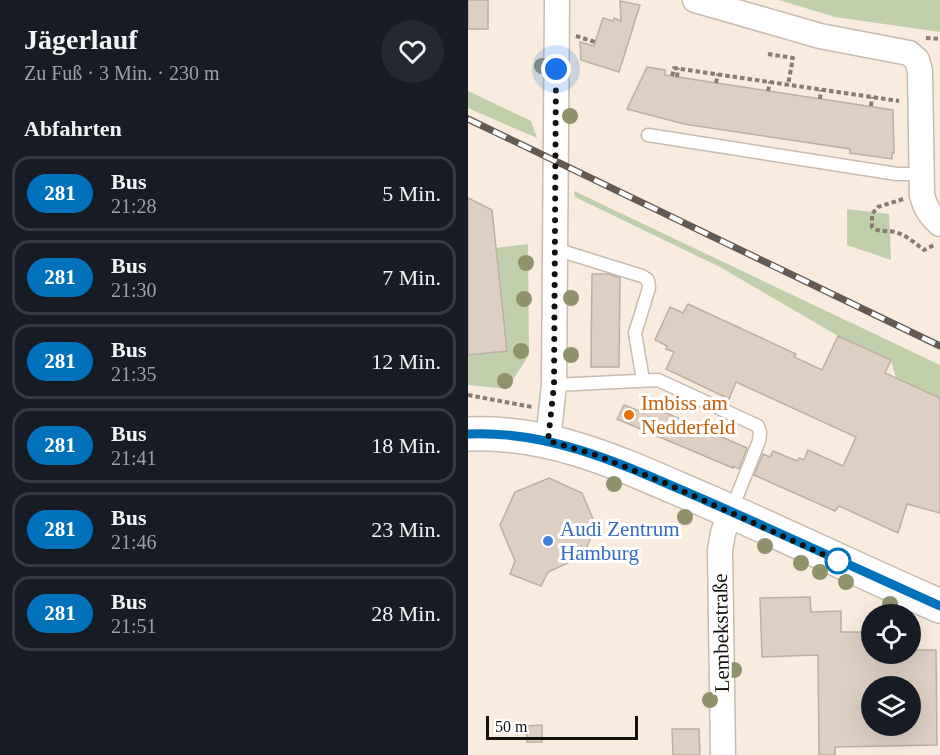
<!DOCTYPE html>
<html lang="de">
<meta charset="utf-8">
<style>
:root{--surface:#171b24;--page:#242831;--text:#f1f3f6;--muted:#9ea1a6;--line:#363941}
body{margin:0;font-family:Georgia,serif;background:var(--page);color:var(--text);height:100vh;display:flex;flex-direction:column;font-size:22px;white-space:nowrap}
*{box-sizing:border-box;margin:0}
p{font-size:20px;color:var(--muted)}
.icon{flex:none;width:33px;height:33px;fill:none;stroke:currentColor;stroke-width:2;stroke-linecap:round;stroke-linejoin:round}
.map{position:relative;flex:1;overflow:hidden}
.panel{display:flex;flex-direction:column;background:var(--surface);width:468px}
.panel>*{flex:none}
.badge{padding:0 12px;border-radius:20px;font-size:21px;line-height:39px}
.buttons{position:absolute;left:393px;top:604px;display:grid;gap:12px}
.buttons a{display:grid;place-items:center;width:60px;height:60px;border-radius:50%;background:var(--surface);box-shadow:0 6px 24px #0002;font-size:30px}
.scale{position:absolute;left:18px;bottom:15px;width:152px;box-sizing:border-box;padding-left:6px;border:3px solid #15100b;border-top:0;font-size:16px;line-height:21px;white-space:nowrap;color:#15100b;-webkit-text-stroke:4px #fff;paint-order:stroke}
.you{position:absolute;width:30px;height:30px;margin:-15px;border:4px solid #fff;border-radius:50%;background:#1a73e8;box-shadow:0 0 0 9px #1a73e833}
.map>.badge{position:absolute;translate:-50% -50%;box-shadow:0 0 0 3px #fff}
h2{padding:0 24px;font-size:22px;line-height:54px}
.round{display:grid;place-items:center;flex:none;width:63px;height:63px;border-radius:32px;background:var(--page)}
.head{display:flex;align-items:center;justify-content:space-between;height:102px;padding:0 24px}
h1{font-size:28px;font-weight:700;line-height:45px}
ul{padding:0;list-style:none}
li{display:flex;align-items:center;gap:18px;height:75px;margin:0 12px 9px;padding:0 12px;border:3px solid var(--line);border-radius:18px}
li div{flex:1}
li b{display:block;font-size:22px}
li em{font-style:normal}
li .badge{min-width:66px;font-weight:700;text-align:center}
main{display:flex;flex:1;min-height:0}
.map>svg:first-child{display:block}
</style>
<main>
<section class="panel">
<div class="head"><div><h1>Jägerlauf</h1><p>Zu Fuß · 3 Min. · 230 m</p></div><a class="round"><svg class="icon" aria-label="heart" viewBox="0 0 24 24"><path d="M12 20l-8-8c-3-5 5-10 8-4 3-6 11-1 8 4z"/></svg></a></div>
<h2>Abfahrten</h2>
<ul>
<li><span class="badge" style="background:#0072bc;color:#fff">281</span><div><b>Bus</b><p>21:28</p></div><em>5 Min.</em></li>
<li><span class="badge" style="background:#0072bc;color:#fff">281</span><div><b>Bus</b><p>21:30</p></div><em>7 Min.</em></li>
<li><span class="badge" style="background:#0072bc;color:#fff">281</span><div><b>Bus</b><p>21:35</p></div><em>12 Min.</em></li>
<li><span class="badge" style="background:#0072bc;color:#fff">281</span><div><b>Bus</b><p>21:41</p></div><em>18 Min.</em></li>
<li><span class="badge" style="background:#0072bc;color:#fff">281</span><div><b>Bus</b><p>21:46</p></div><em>23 Min.</em></li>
<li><span class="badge" style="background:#0072bc;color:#fff">281</span><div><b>Bus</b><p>21:51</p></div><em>28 Min.</em></li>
</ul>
</section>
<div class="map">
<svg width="472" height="755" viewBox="0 0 472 755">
<rect width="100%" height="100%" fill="#f9ebdd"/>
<path fill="#c1ceab" d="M311,0h161v32l-105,-15z
M0,91l63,30 6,17 -69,-30z
M106,191l366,174v33l-44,-20 -5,-18 -53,-24 -118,-69 -145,-70z
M379,209l42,5 2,46 -44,-15z
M60,244l1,111 -22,34 -39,-4v-30l39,-4 -11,-103z"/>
<path fill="#ddcfc2" stroke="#bdafa2" stroke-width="1.5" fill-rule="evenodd" d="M0,0h20v29h-20z
M152,1l20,4 -21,67 -38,-12 -1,-18 14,4 9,-28 10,3 1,-3 7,3z
M179,67l18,3v5l228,35 1,43h-2v6l-42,-6v-4l-166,-25 -57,-15z
M0,198l24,12 15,141 -39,4z
M124,274h17l11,4 -1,89h-28z
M220,304l108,50 -2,3 28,13 16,-34 53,24 -6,13 55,25v115l-33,-9 -9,29 -59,-27 -4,5 -81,-36 9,-21 7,3 3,-6 24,10 2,-3 5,2 4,-10 35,16 13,-29 -120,-55 -7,17 -63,-30 8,-17 -8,-3 1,-3 -12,-6 15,-33 13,6z
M156,405l20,8 4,-8 99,43 -8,21 -6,-3v2l-116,-49z
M81,478l33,15 14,33 -13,30 -35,16 -7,14 -31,-12 5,-13 -15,-36 15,-33z
M342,597l1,15 30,-1v21h31v22h38v-4h26l1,95 -102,2v8h-16l-1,-100 -56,2 -2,-59zM404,687h38v39h-38z
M74,725v17h-15v-16z
M204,729h27l1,26h-27z"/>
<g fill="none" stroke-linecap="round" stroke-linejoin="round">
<defs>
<path id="service" d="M180,135l249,39h24
M87,249l87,27 6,4 1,8 -14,45 8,47
M86,385l104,-5 100,46 2,6 -1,9 -28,70"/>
<path id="minor" d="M227,0l125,36 89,17 8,7 3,11 2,124c3,13 8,20 18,29
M80,441l6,-56 3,-385
M255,755l-3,-205 3,-17 7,-21"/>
<path id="secondary" d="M0,434c87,-4 161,34 239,67 78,34 155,71 233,105"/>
</defs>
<use href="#service" stroke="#c9bbae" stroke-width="15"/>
<use href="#minor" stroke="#c9bbae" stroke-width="27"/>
<use href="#secondary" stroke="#c9bbae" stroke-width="36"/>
<path stroke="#867c73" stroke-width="4" stroke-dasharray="4.5 3" stroke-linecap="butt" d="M108,36l19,6
M458,38l14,1
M300,54l25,4 -5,27
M204,76l2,-8 225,33
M209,77l1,-9
M248,83l2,-9
M300,91l2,-9
M352,99l1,-9
M403,106l1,-9
M435,199l-25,8 -6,7v13c8,6 14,3 23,5 11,3 20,11 29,18l10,-5
M0,395l64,12"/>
<use href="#service" stroke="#fff" stroke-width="12"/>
<use href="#minor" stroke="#fff" stroke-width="24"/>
<use href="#secondary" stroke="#fff" stroke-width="33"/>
<defs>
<path id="rail" d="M0,119l472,227"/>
</defs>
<use href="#rail" stroke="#635b53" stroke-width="7"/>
<use href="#rail" stroke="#fff" stroke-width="4.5" stroke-dasharray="14" stroke-linecap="butt"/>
</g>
<g fill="#90926c">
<circle cx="74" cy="66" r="8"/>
<circle cx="102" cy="116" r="8"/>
<circle cx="58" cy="263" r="8"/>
<circle cx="103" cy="298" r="8"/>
<circle cx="56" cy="299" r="8"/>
<circle cx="53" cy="351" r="8"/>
<circle cx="103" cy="355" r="8"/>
<circle cx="37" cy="381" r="8"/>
<circle cx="146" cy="484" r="8"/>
<circle cx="217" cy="517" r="8"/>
<circle cx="297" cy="546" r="8"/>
<circle cx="333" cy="563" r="8"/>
<circle cx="352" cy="572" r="8"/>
<circle cx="378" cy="582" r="8"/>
<circle cx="422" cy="604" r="8"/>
<circle cx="266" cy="670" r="8"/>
<circle cx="242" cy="700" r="8"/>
</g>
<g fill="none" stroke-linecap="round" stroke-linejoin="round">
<defs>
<path id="line" d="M0,434c86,-4 162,34 239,67 78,34 155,70 233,105"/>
</defs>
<use href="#line" stroke="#fff" stroke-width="14"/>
<use href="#line" stroke="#0072bc" stroke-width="9"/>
<path stroke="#15100b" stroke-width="6" stroke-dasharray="0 10.8" d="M88,69l-2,316 -6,56 45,13 72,29 173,78"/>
</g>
<circle fill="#e8710a" stroke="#fff" stroke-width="2" cx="161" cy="415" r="6"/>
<circle fill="#3f7fe0" stroke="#fff" stroke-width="2" cx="80" cy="541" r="6"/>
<circle fill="#fff" stroke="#0072bc" stroke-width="3" cx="370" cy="561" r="12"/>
<g text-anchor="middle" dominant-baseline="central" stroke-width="6" stroke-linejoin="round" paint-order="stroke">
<g font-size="21" fill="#c56008" stroke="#fff" text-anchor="start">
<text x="173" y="403">Imbiss am<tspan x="173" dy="24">Nedderfeld</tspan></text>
</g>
<g font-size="21" fill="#366cbe" stroke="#fff" text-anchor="start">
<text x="92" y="529">Audi Zentrum<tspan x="92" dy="24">Hamburg</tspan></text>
</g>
<g font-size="21" fill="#15100b" stroke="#fff">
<text transform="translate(253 633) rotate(-91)">Lembekstraße</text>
</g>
</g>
</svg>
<div class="buttons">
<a><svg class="icon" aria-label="locate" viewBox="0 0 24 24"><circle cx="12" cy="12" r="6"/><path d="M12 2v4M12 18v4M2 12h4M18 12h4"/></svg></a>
<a><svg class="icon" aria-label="layers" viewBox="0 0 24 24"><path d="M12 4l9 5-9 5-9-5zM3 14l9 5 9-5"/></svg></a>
</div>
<div class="scale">50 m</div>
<div class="you" style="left:88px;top:69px"></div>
</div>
</main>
